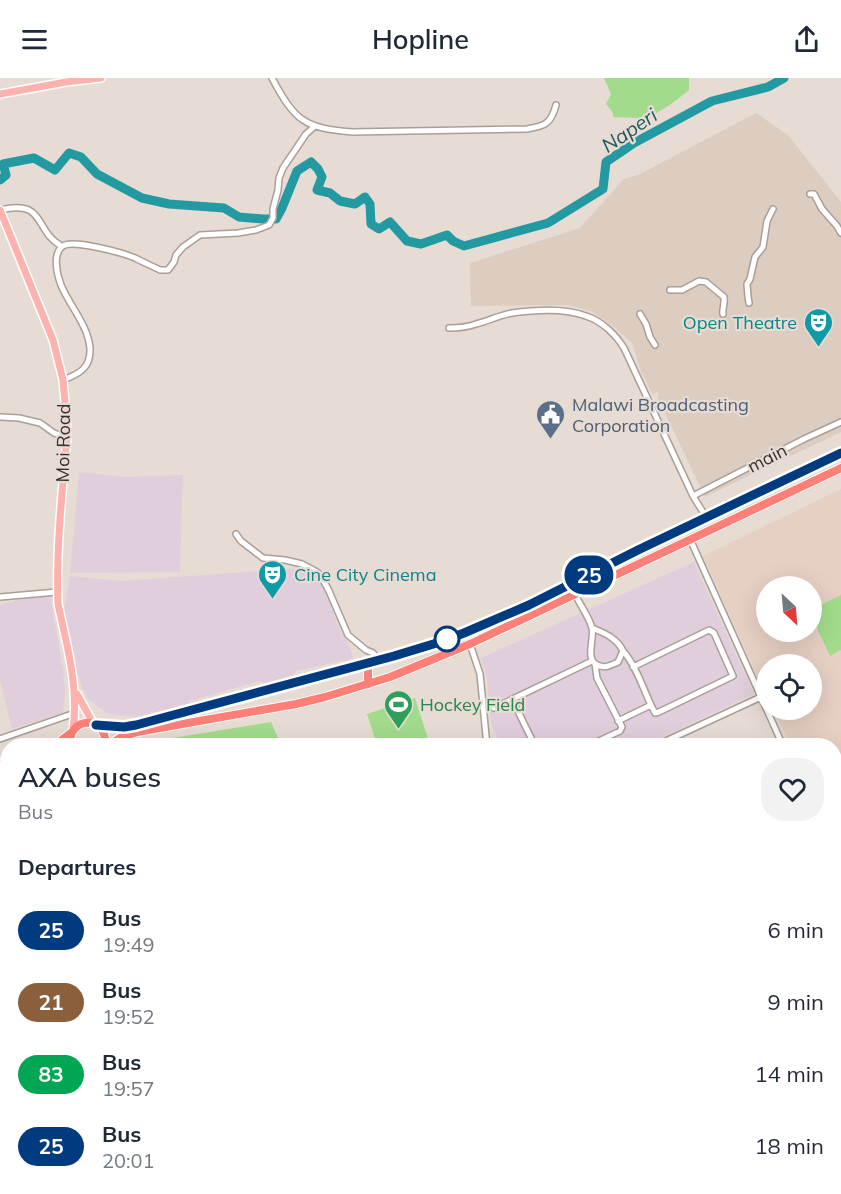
<!DOCTYPE html>
<style>
:root{--surface:#fff;--page:#f2f2f3;--text:#1f2937;--muted:#747a83}
body{margin:0;font-family:Mulish,sans-serif;background:var(--page);color:var(--text);height:100vh;display:flex;flex-direction:column;font-size:22px;white-space:nowrap}
*{box-sizing:border-box;margin:0}
p{font-size:20px;color:var(--muted)}
.icon{flex:none;width:33px;height:33px;fill:none;stroke:currentColor;stroke-width:2;stroke-linecap:round;stroke-linejoin:round}
.map{position:relative;flex:1;overflow:hidden}
.sheet{position:absolute;left:0px;top:660px;width:842px;height:456px;display:flex;flex-direction:column;background:var(--surface);border-radius:24px 24px 0 0;box-shadow:0 6px 24px #0002}
.sheet>*{flex:none}
.badge{padding:0 12px;border-radius:20px;font-size:21px;line-height:39px}
.needle{width:39px;rotate:154deg}
.controls{position:absolute;left:756px;top:498px;display:grid;gap:12px}
.controls a{display:grid;place-items:center;width:66px;height:66px;border-radius:50%;background:var(--surface);box-shadow:0 6px 24px #0002;font-size:30px}
.map>.badge{position:absolute;translate:-50% -50%;box-shadow:0 0 0 3px #fff}
h2{padding:0 18px;font-size:22px;line-height:54px}
.round{display:grid;place-items:center;flex:none;width:63px;height:63px;border-radius:24px;background:var(--page)}
.summary{display:flex;align-items:center;justify-content:space-between;height:102px;padding:0 18px}
h1{font-size:28px;font-weight:600;line-height:45px}
ul{padding:0;list-style:none}
li{display:flex;align-items:center;gap:18px;height:72px;padding:0 18px}
li div{flex:1}
li b{display:block;font-size:22px}
li em{font-style:normal}
li .badge{min-width:66px;font-weight:700;text-align:center}
header{display:flex;justify-content:space-between;align-items:center;height:78px;padding:0 18px;background:var(--surface);font-size:27px;font-weight:600}
.map>svg:first-child{display:block}
</style>
<header><svg class="icon" aria-label="menu" viewBox="0 0 24 24"><path d="M4 6h16M4 12h16M4 18h16"/></svg>Hopline<svg class="icon" aria-label="share" viewBox="0 0 24 24"><path d="M12 15V3M7 8l5-5 5 5M5 13v7h14v-7"/></svg></header>
<div class="map">
<svg width="841" height="1116" viewBox="0 0 841 1116">
<rect width="100%" height="100%" fill="#e6dcd3"/>
<path fill="#e1cedd" d="M79,394l46,5 58,-2 -3,97 -110,1z
M694,484l60,132 -109,51h-144l-10,-21 -4,-45 -6,-21z
M303,490l16,11 5,5 13,40 13,23 3,11 -56,13 -5,5 -28,7 -4,-2 -71,20v3l-52,13 -29,-3 -21,-16 -8,-19 -4,-13 -1,-14 -8,-22 -2,-20 6,-34 51,5z
M50,516l13,76 2,19 -2,24 -51,16 -12,-49v-75l28,-8z"/>
<path fill="#e6cfc3" fill-rule="evenodd" d="M841,411v488l-7,-4v-227l-43,-1 -18,-35h39v-46h-46v32l-63,-140zM766,508h46v46h-46z
M257,1109v-1l213,1 -13,7h-198z"/>
<path fill="#dccdc0" d="M756,35l32,22 53,67v230l-136,65 -48,-101 2,-2 -2,-2 -4,3 -12,-24 -9,-28 -18,-16 -23,-16 -23,-6 -97,1 -1,-43 110,-35 44,-49 16,-5z"/>
<path fill="#a2db8c" d="M604,0h85v12c-15,12 -31,26 -51,28 -8,0 -17,-1 -25,-1v-4l-7,-9 5,-10z
M841,517v55l-11,6 -18,-39v-8z
M415,620l15,47h-53l-10,-31z
M271,644l10,23h-126l11,-6z"/>
<g fill="none" stroke-linecap="round" stroke-linejoin="round">
<path stroke="#2399a2" stroke-width="9" d="M0,102l6,-5 -3,-11 31,-6 21,12 14,-17 12,4 16,17 45,24 27,6 55,4 15,9 24,2h13l6,-11 15,-37 14,-9 7,7 4,8 -5,13 13,3 10,8 15,3 10,-7 5,7 1,20 8,5 11,-7 17,19 14,3 26,-9 6,6 11,5 84,-23 55,-34 3,-27 28,-19 78,-42 56,-14 16,-9
M834,938l7,1
M525,1116l5,-8"/>
<defs>
<path id="minor" d="M272,0c23,43 32,50 80,54l175,-3c18,-3 24,-5 29,-24
M810,116h4l8,15 15,17 4,7
M0,132c46,-11 33,19 61,36
M670,212h12l17,-9 7,1 18,15c1,7 -2,12 -1,17
M749,225l-1,-6 -1,-13 3,-5 5,-22 8,-10 4,-26 6,-12
M640,236l6,10 4,13 5,8
M449,250c9,0 19,-1 27,-4 12,-3 24,-9 36,-11 21,-3 53,-5 74,3 16,5 30,19 38,32l69,148 13,21
M63,302c16,-6 28,-12 27,-32 -2,-23 -21,-43 -29,-63 -4,-10 -9,-32 2,-39 10,-7 60,7 72,12 8,4 17,8 25,12h8l6,-8 2,-7 7,-8 17,-12 38,-2 18,-3 13,-5 4,-7v-9l5,-19 1,-12 4,-10 23,-34 9,-8
M1,339l18,1 21,5 14,10 13,5
M693,418l111,-57 37,-17
M236,456l5,7 22,17 22,2 17,4 15,8 4,4 8,15 19,44 18,15 7,3 5,7
M690,461l76,169
M575,516c4,9 15,25 17,34 3,12 -9,33 8,38 7,2 11,-1 18,-4l5,-11c-6,-13 -19,-18 -31,-23
M0,519l57,-5
M470,566l10,30 7,72
M623,573c12,13 20,37 28,54l4,8 4,-1 74,-36 -19,-43 -5,-3 -76,37
M512,621l23,47
M494,630l98,-47
M767,632l16,36
M618,643l33,-16
M0,661l75,-26
M588,668l32,-15 2,-4 -25,-49 -2,-14
M655,668l106,-49
M0,722l8,-3
M0,822l8,-2
M0,913l8,-2
M54,1110l15,3 53,2c4,-3 11,-1 15,1l13,-8"/>
<path id="major" d="M0,16l66,-12 35,-4
M0,132l53,130 10,40 4,45v13c-5,55 -11,111 -9,166 9,42 21,83 15,126
M77,616l16,29
M834,687l7,-3
M231,1108l5,8"/>
<path id="highway" d="M368,606v-21
M96,647l28,2 13,-2 231,-62 72,-21 24,-9 65,-28 109,-55 203,-97
M54,668l17,-13
M70,668c-3,-31 39,-31 35,0
M108,668l12,-8 17,-6 159,-28 29,-7 65,-20 80,-33 371,-176
M0,686l8,-2
M0,698l8,-3"/>
</defs>
<use href="#minor" stroke="#a89f97" stroke-width="8"/>
<use href="#major" stroke="#fff" stroke-width="10"/>
<use href="#highway" stroke="#fff" stroke-width="10"/>
<use href="#minor" stroke="#fff" stroke-width="5"/>
<use href="#major" stroke="#feb2ad" stroke-width="7"/>
<use href="#highway" stroke="#fe7f77" stroke-width="8"/>
<path stroke="#4c4844" stroke-width="1.5" stroke-dasharray="3 6" stroke-linecap="butt" d="M834,1100l7,-3
M787,1116l19,-8
M836,1116l5,-2"/>
</g>
<g fill="none" stroke-linecap="round" stroke-linejoin="round">
<defs>
<path id="line" d="M96,647l28,2 12,-2 258,-69 46,-14 24,-9 65,-28 109,-55 203,-97"/>
</defs>
<use href="#line" stroke="#fff" stroke-width="14"/>
<use href="#line" stroke="#003b80" stroke-width="9"/>
</g>
<defs>
<symbol id="theatre-pin" viewBox="-11 -11 22 30"><path d="M0 17L-7.5 6A9.5 9.5 0 1 1 7.5 6Z" fill="#0f9aa8" stroke="#e6dcd3"/><path d="M-5-5.5Q0-4 5-5.5V0Q5 5 0 6Q-5 5-5 0ZM-3.3-2.5H-1v1.5H-3.3ZM1-2.5H3.3v1.5H1ZM-2.8 1Q0 5.5 2.8 1Z" fill="#fff"/></symbol>
<symbol id="civic-pin" viewBox="-11 -11 22 30"><path d="M0 17L-7.5 6A9.5 9.5 0 1 1 7.5 6Z" fill="#5c6f8a" stroke="#e6dcd3"/><path d="M-.6-6.5H3V-4.5H.6V-3L4-1V1h2V6H-6V1h2V-1L-.6-3ZM-1.2 2.5V6h2.4V2.5Z" fill="#fff"/></symbol>
<symbol id="stadium-pin" viewBox="-11 -11 22 30"><path d="M0 17L-7.5 6A9.5 9.5 0 1 1 7.5 6Z" fill="#2e9e5b" stroke="#e6dcd3"/><path d="M0-5a6.5 5 0 1 0 0 10a6.5 5 0 1 0 0-10ZM-3.5-1.8h7v3.6h-7Z" fill="#fff"/></symbol>
</defs>
<g fill-rule="evenodd">
<use href="#theatre-pin" x="802" y="228" width="33" height="45"/>
<use href="#civic-pin" x="534" y="320" width="33" height="45"/>
<use href="#theatre-pin" x="256" y="480" width="33" height="45"/>
<use href="#stadium-pin" x="382" y="610" width="33" height="45"/>
</g>
<circle fill="#fff" stroke="#003b80" stroke-width="3" cx="447" cy="561" r="12"/>
<g text-anchor="middle" dominant-baseline="central" stroke-width="4.5" stroke-linejoin="round" paint-order="stroke">
<g font-size="18" fill="#0d838f" stroke="#e6dcd3" text-anchor="end">
<text x="797" y="244">Open Theatre</text>
<text x="294" y="496" text-anchor="start">Cine City Cinema</text>
</g>
<g font-size="18" fill="#4e5e75" stroke="#e6dcd3" text-anchor="start">
<text x="572" y="326">Malawi Broadcasting<tspan x="572" dy="21">Corporation</tspan></text>
</g>
<g font-size="18" fill="#35312e" stroke="#e6dcd3">
<text transform="translate(63 365) rotate(-89)">Moi Road</text>
<text transform="translate(767 380) rotate(-27)">main</text>
</g>
<g font-size="18" fill="#27864d" stroke="#e6dcd3" text-anchor="start">
<text x="420" y="626">Hockey Field</text>
</g>
<g font-size="20" font-style="italic" fill="#1c595e" stroke="#e6dcd3">
<text transform="translate(629 52) rotate(-34)">Naperi</text>
</g>
</g>
</svg>
<div class="controls">
<a><svg class="needle" viewBox="-14 -14 28 28"><path d="M0-13l5 13h-10z" fill="#e53935"/><path d="M0 13l5-13h-10z" fill="#747a83"/></svg></a>
<a><svg class="icon" aria-label="locate" viewBox="0 0 24 24"><circle cx="12" cy="12" r="6"/><path d="M12 2v4M12 18v4M2 12h4M18 12h4"/></svg></a>
</div>
<b class="badge" style="left:589px;top:497px;background:#003b80;color:#fff">25</b>
<section class="sheet">
<div class="summary"><div><h1>AXA buses</h1><p>Bus</p></div><a class="round"><svg class="icon" aria-label="heart" viewBox="0 0 24 24"><path d="M12 20l-8-8c-3-5 5-10 8-4 3-6 11-1 8 4z"/></svg></a></div>
<h2>Departures</h2>
<ul>
<li><span class="badge" style="background:#003b80;color:#fff">25</span><div><b>Bus</b><p>19:49</p></div><em>6 min</em></li>
<li><span class="badge" style="background:#8b5e3c;color:#fff">21</span><div><b>Bus</b><p>19:52</p></div><em>9 min</em></li>
<li><span class="badge" style="background:#00a651;color:#fff">83</span><div><b>Bus</b><p>19:57</p></div><em>14 min</em></li>
<li><span class="badge" style="background:#003b80;color:#fff">25</span><div><b>Bus</b><p>20:01</p></div><em>18 min</em></li>
</ul>
</section>
</div>
